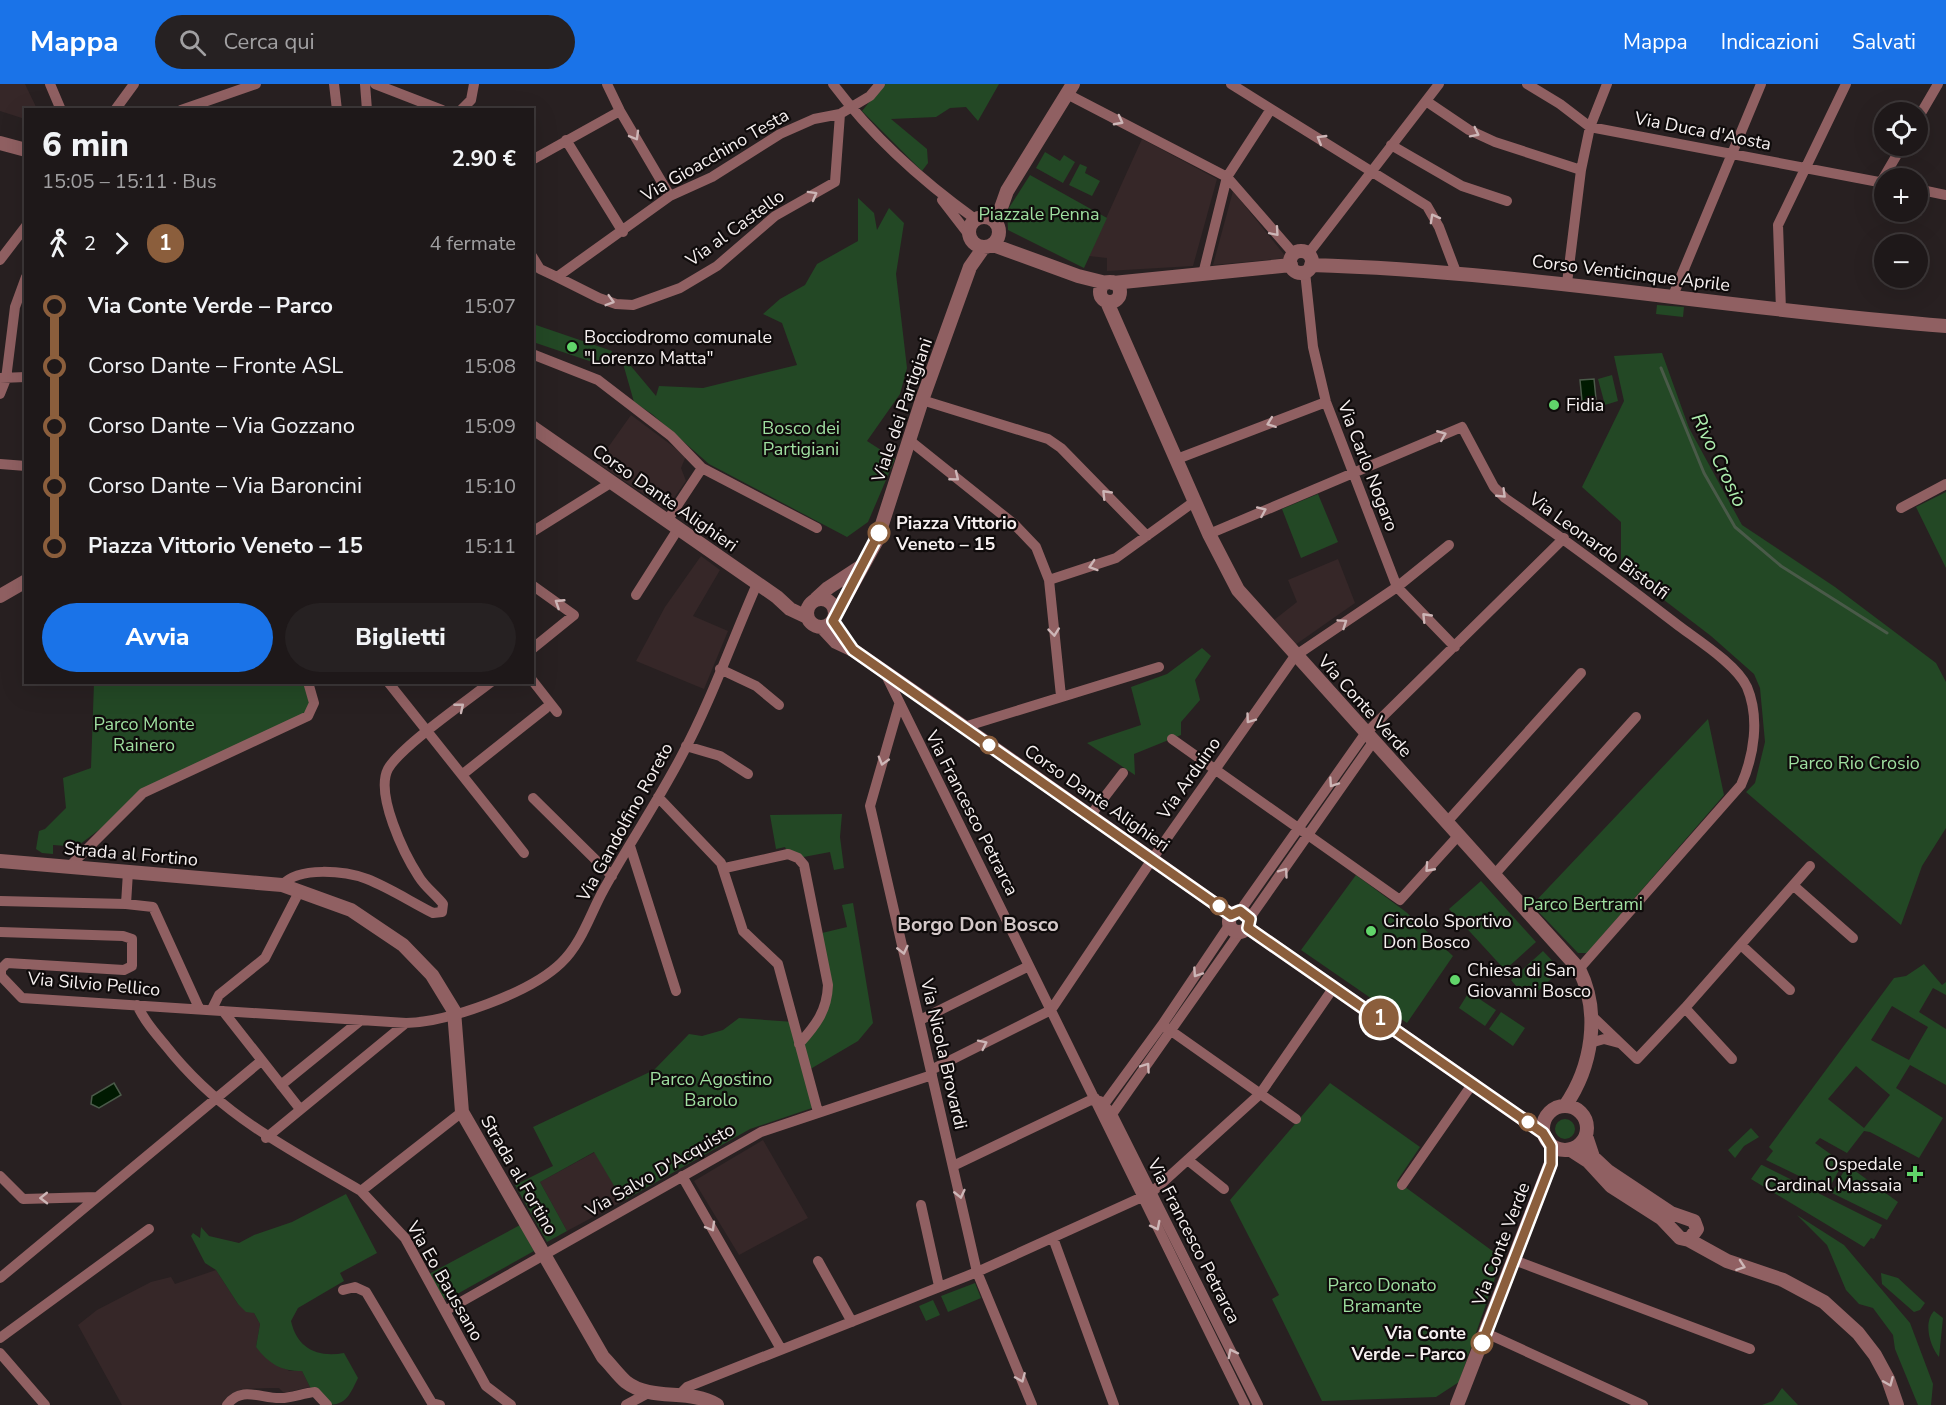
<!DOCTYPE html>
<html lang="it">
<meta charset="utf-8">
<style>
:root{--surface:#1e1819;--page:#262122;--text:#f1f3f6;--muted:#a1a0a2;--line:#3c3738;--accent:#1a73e8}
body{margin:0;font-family:"Nunito Sans",sans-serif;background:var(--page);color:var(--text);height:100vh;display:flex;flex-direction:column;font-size:22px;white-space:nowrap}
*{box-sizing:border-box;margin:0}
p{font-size:20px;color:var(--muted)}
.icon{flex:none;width:33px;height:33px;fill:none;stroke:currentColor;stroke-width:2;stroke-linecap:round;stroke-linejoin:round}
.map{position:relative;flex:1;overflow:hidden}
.panel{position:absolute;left:24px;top:24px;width:510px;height:576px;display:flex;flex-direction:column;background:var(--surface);border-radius:0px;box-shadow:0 6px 24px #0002,0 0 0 2px var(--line)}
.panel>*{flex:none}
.badge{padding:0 12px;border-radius:20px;font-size:21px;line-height:39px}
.controls{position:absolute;left:1874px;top:18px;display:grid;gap:12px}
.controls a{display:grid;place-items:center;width:54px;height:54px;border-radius:50%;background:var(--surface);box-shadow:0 6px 24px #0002,0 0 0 2px var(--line);font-size:30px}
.map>.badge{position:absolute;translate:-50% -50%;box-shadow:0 0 0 3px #fff}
.legs{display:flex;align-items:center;gap:9px;height:66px;padding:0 18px;font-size:20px}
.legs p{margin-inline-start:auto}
.headline{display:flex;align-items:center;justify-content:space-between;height:102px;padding:0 18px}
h1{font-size:33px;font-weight:800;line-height:45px}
.button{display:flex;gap:12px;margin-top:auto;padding:12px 18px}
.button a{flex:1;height:69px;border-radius:36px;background:var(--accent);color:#fff;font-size:24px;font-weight:800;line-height:69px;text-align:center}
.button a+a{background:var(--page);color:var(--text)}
ul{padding:0 18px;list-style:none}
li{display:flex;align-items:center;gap:21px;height:60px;font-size:22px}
li i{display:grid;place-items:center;width:9px;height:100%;margin:0 8px;background:currentColor}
li i::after{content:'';width:15px;height:15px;margin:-8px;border:4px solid;border-radius:50%;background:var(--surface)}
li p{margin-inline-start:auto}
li:first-child i{background:linear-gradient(#0000 50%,currentColor 0)}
li:last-child i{background:linear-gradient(currentColor 50%,#0000 0)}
header{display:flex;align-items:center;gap:36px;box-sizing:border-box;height:84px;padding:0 30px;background:var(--accent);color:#fff}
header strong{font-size:28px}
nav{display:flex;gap:33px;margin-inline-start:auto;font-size:21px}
.search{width:420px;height:54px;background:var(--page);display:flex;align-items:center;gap:15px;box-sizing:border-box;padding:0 21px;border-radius:33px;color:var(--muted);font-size:22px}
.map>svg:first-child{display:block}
</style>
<header>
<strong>Mappa</strong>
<div class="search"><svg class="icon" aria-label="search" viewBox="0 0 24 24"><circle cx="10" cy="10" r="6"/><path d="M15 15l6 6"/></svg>Cerca qui</div>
<nav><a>Mappa</a><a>Indicazioni</a><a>Salvati</a></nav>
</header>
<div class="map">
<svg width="1946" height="1321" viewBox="0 0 1946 1321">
<rect width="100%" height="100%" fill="#282021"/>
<path fill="#362728" d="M0,0h25l12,25 -11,1 -1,9 -25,-8z
M1142,55l75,40 -24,87 -86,5v-13l-18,-2z
M1233,107l54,67 -74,7z
M631,331l55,41 -5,12 5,13 -20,28 -69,-46z
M701,472l19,14 -27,46 35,15 -24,58 -68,-28 29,-54z
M1338,475l17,44 -60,42 -21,-25 23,-18 -9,-22z
M763,1056l45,78 -69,37 -45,-74z
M595,1068l28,49 -56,30 -27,-49z
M216,1186l22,34 16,9 6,11 -4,23 33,24h13l8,16 -26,6 -5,-5h-8l-29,1 -14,8 -6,8h-100l-44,-80 19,-15 54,-28 20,-5 4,7z"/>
<path fill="#234825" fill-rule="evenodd" d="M884,0h115l-21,37 -12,-14 -16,1 -14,9 -45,2 36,30 1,14 -6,8 -60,-60z
M1045,68l15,9 4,-6 11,7 -12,21 -27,-15z
M1080,80l7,3 -2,6 15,8 -8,15 -23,-11z
M1030,91l77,43 -23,50 -76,-38 -1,-19z
M858,114l16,15 3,17 12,-22 15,15 -8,51 11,94 -7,26 -33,47 28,18 -27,63 -21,15 -138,-73 -57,-50 -18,-12 -14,-49 36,43 3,-10 44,2 94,-23 -15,-42 -19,-9 17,-15 25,-14 12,-21 41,-23z
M1657,221l27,2 -1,10 -27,-3z
M533,240l79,27 -5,16 -74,-25z
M1662,269l27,75 53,97 93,62 101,76 10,19v146l-24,38 -21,59 -155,-133 9,-9 10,-41 -5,-54 -6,-14 -43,-38 -90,-69v-45l-39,-35 42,-86 -10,-45z
M1612,291l6,26 -13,4 -7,-26z
M1946,408v76l-30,-61z
M1318,410l20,48 -37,16 -19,-49z
M1202,564l9,8 -16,24 5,20 -19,22v13l-47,19 1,21 -48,-32 54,-18 -10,-38 36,-13z
M94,599h214l5,27 -152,73 -90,68 -4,-5 -14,-1v9l-11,-1 -6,-4 3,-18 6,-2 21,-21 -3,-30 28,-10z
M1708,635l16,76 -137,158h-9l-46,-48z
M842,730l-2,23 4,31 -10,2 -4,-18 -32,6 -10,-4 -3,-7 -9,2 -6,-34z
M1356,791l50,37 47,44 -46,67 -106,-73z
M1481,797l55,61 -31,28 -56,-61z
M853,819l20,120 -15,18 -51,30 5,37 -62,21 -127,72 -29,-49 -54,30 27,49 -20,11 -32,-57 38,-19 -20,-39 121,-57 35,-36 13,2 21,-6 16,-12 55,4 5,21 28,-40 -5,-70 25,-6 -5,-22z
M1543,867l18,19 -33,30 -17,-20z
M1924,880l18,21 4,-3v13l-13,-7 -14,24 27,17v56l-36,-20 -14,23 47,30 -24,40 -49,-26 -6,-1 -17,22 -27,-15 -5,5 28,20 -15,27 -62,-30 7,-9 -4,-4 125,-169 12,-2zM1892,922l36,21 -19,33 -38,-20zM1856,982l34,29 -26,33 -36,-29z
M1469,908l27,18 -11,16 -26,-18z
M1501,928l24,16 -12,18 -24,-17z
M1330,999l90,64 -23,34 105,77 -43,124 -23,15 -114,4 -50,-102 7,-4 -49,-95z
M1555 1045a10 10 0 1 1 20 0a10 10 0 1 1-20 0Z
M1751,1044l8,9 -15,9 -9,12 -7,-8z
M1761,1081h1l120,60 -8,14 -3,-1 -7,9 -113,-68z
M1847,1081l51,37 -11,18 -55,-27z
M346,1110l31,59 -37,20 4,8 -46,27 -7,13c6,27 26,37 53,32l14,25c-8,16 -11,27 -31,27l-17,-18 -8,-16c-21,0 -33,-7 -46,-24l4,-23 -6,-11 -8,-1 -8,-8 -22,-34 -11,-7 -14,-27 2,-3 7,5 1,-11 8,9 30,7 15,-8 38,-13z
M1797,1131l47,30 66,78 23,61 -2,21h-13l-23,-56 -2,-14 -20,-27 -14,-4 -13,-14 -19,-45z
M520,1141l14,26 -84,47 -7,1 -14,-25z
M1881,1189l17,5 27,25 -5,7 -6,2 -32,-28z
M975,1199l6,15 -33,14 -7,-16z
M933,1216l7,15 -14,6 -7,-15z
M1934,1227l9,7 -4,39c-9,-11 -16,-34 -5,-46z
M1782,1304l16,17h-36l11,-4z"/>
<path fill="#001a01" stroke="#4a5a49" stroke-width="1.5" d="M1594,295l2,20 -14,2 -2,-21z
M114,999l7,12 -22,13 -8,-4 1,-8z"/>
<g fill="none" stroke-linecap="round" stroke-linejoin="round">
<path stroke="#4a5a49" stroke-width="3" d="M1661,284l43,105 31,54 46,39 106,67"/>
<path stroke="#906062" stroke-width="10" d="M50,0l11,26
M334,0l3,26
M365,0l2,26
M375,0l67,26
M607,0l13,27 50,85
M833,0c39,52 89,97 142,135
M1231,0l196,122 12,21 17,45
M1527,0l33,20 30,23 294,56
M1067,10l160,83 67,77
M1426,17l43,29 26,12 86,28
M115,26l19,-26
M181,26l75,-26
M461,26l10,-10 3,-16
M1917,36l21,-36
M566,56l57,92
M1391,61l71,41 45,15
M532,76l88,-49
M1881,98l21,-36
M1917,105l29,6
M942,116l27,35
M1308,170l131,-170
M532,172l8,13
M0,176l26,-34
M540,185l17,8 113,-81 42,-19 68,-43 34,-15 26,-5 30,-18 10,-12
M1305,188l8,75 13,55 71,185 58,60
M1203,190l24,-97 44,-68
M557,193l42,21 17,6 17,1 47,-17 37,-22 58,-50 60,-34 5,-68
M1567,199l14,-113 9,-43 17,-43
M1672,214l89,-214
M1781,226l-3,-85 68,-141
M532,270l66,26 73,56 31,32 115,60
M0,294l26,-1
M0,310l6,-15 9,-72 11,-30
M922,316l126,39 13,9 86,88
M909,356l105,84 22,23 13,33 12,116
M1177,375l149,-57
M0,380l26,2
M1901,424l45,-24
M667,437l35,-53
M532,448l80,-50
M1209,450l253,-107 32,60 11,11c59,41 117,84 174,128 20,15 58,39 68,61 13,31 7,69 -6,98l-162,184
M1049,496l67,-22 79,-57
M532,501l42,30 -42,34
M636,511l42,-66
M720,585l36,17 23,19
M885,589l360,732
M532,596l25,32
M388,598l136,171
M899,621l-29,101 107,466 55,133
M964,643l195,-60
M1172,655l228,161 58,-64
M686,662l34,10 28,18
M463,690l83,-66
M658,713l63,66 22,68 35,33 40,148
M533,714l79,78
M1090,732l33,-43
M1446,739l135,-150
M630,762l46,145
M69,783l74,-74 165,-77 6,-13 -6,-21
M725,784l63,-14 10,4 6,7 24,120c-1,26 -12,40 -29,59
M1494,791l142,-158
M282,801c17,-19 63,-14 85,-6 23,9 44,23 66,34l9,-1 1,-8c-7,-9 -18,-17 -24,-27 -15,-23 -44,-83 -31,-108 12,-22 80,-69 103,-87
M1794,802l59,52
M0,817l126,3 2,-32
M126,820l27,3 46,101
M1240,827l125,-177 199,-196
M1249,835l124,-177
M0,848l123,4 9,3v27l-8,4 -117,-7 -6,6v7l21,22 384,25c42,-1 124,-30 155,-60 21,-20 29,-49 43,-74 25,-45 54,-88 78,-134 29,-54 50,-114 75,-171
M1741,861l49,45
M137,921c7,15 18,28 29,41 55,70 120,101 195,145
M1685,924l47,51
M212,925l7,-14 46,-37 35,-68
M223,927l77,98
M1593,933l44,42 48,-51 125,-142
M920,936l109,-54
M1167,944l129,91
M1590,959l14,-4 15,4
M931,986l120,-60 102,-152 142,-202 102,-69 52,-42
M281,1001l80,-65
M1100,1017l12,13 146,291
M1105,1019l57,-78 68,-101
M462,1028l-101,79 44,47 81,148 25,19
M1112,1030l128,-182
M266,1054l140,-115
M1189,1077l35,28
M953,1082l142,-68
M0,1092l23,23 74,-2
M682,1092l99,173
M1402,1101l71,-102
M921,1121l18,81
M1053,1154l61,167
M1514,1176l236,89
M818,1177l34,61
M0,1194l261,-217
M343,1206l12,-3 11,5 66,111 8,2
M445,1227l316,-179 171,-57
M1486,1249l157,72
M0,1254l149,-109
M0,1269l45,52
M680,1310l7,-7 290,-115 174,-79 109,-99 74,-107
M227,1321c14,-20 35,-6 54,-7 11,0 22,-5 34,-6l12,13
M626,1321l24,-13"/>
<path stroke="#906062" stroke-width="14" d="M0,59l26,7
M969 148a15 15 0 1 1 30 0a15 15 0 1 1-30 0Z
M996,138l11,-31 66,-107
M993,161l85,31 28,7
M1290 178a11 11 0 1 1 22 0a11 11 0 1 1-22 0Z
M1311,181c213,6 423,45 635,61
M1100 208a10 10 0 1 1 20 0a10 10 0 1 1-20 0Z
M1113,199l178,-18
M1107,218l102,232 29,56 341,379c22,44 13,98 -14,137
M532,343l245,170 13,12 17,8
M0,512l26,-15
M807 529a14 14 0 1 1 28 0a14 14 0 1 1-28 0Z
M816,515l12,-11 32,-21
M836,530l41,-74 45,-140 48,-133 14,-20
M822,543l14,15 17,8 74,51 304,214
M0,777l282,24 69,25 52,35 29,30 22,36 8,101 141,245c8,8 15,18 23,25 26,20 63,6 91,23
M1229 838a10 10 0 1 1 20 0a10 10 0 1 1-20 0Z
M1248,844l295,205
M1543 1044a22 22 0 1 1 44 0a22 22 0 1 1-44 0Z
M1586,1052l7,21 15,14 63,42 23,8 3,8 -8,11
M1571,1066l17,11 23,25 50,32 19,20 9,2 38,21 56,19 41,22 34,31 17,22 13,24 9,26
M1457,1321l94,-242v-17"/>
</g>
<defs><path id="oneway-chevron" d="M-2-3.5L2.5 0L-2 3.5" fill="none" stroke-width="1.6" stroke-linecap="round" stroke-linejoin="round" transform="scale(1.5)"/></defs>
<g stroke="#cdb6b7">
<use href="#oneway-chevron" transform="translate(1119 37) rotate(28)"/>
<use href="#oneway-chevron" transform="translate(1475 49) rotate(27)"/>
<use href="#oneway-chevron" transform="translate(635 52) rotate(60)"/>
<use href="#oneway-chevron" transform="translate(1321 55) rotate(-149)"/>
<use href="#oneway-chevron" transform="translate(813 111) rotate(-29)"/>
<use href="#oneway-chevron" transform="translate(1434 134) rotate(-119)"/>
<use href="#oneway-chevron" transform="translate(1275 148) rotate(49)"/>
<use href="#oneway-chevron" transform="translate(610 217) rotate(16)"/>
<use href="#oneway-chevron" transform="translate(1271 339) rotate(159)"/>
<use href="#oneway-chevron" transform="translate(1442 351) rotate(-22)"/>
<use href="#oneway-chevron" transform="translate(955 393) rotate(39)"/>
<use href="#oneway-chevron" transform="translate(1106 410) rotate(-134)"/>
<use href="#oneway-chevron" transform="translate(1502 410) rotate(44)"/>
<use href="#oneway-chevron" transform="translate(1262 427) rotate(-24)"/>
<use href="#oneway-chevron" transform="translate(1093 482) rotate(162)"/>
<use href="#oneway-chevron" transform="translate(559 519) rotate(-147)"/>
<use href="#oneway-chevron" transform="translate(1426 533) rotate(-134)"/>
<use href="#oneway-chevron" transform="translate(1343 539) rotate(-34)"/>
<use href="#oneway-chevron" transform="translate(1054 548) rotate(84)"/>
<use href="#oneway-chevron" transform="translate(460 623) rotate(-39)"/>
<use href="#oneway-chevron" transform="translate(1250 635) rotate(126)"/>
<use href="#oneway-chevron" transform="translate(883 677) rotate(106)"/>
<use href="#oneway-chevron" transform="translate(1333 699) rotate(124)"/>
<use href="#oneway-chevron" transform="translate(1429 784) rotate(132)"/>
<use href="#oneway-chevron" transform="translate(1284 788) rotate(-54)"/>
<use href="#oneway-chevron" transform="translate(903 866) rotate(77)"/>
<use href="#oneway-chevron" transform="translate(1197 889) rotate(124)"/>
<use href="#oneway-chevron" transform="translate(983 960) rotate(-26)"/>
<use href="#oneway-chevron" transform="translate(1146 983) rotate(-55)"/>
<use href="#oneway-chevron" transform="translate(960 1110) rotate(77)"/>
<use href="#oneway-chevron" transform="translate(44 1114) rotate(179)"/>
<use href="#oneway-chevron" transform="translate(1156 1142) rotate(63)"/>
<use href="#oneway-chevron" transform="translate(711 1143) rotate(60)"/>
<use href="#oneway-chevron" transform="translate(1741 1182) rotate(19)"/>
<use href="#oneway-chevron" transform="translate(1232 1269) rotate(-117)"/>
<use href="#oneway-chevron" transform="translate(1021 1294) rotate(67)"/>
<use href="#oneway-chevron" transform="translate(1889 1298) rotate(67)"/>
</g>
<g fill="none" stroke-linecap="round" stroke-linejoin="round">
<defs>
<path id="line-1" d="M879,449l-46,88 20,29 378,265 9,-4 10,8 -2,9 295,205 8,13v18l-69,179"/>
</defs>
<use href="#line-1" stroke="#fff" stroke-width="14"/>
<use href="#line-1" stroke="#8b5e3c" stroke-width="9"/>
</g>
<g fill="#61d56a" stroke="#0f0b0b" stroke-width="2">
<circle cx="572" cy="263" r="6"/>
<circle cx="1554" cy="321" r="6"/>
<circle cx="1371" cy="847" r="6"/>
<circle cx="1455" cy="896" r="6"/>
<path d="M1912 1081h6v6h6v6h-6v6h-6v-6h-6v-6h6z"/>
</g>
<g fill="#fff" stroke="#8b5e3c" stroke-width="3">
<circle cx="879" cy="449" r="10"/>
<circle cx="989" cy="661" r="8"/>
<circle cx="1219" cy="822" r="8"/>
<circle cx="1528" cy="1038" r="8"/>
<circle cx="1482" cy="1259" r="10"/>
</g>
<g text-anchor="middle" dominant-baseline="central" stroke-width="4.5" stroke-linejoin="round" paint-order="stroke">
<g font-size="18" fill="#f6f0f0" stroke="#0f0b0b">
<text transform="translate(1703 47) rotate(11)">Via Duca d'Aosta</text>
<text transform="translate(715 71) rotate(-30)">Via Gioacchino Testa</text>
<text transform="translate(735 144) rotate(-36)">Via al Castello</text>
<text transform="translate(1631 189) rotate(7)">Corso Venticinque Aprile</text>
<text transform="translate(902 326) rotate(-71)">Viale dei Partigiani</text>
<text transform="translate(1368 382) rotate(69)">Via Carlo Nogaro</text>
<text transform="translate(665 414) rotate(35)">Corso Dante Alighieri</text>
<text transform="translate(1599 462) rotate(36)">Via Leonardo Bistolfi</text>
<text transform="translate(1365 622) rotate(48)">Via Conte Verde</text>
<text transform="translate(1189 694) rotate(-55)">Via Arduino</text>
<text transform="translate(1097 714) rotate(35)">Corso Dante Alighieri</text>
<text transform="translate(972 729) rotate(63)">Via Francesco Petrarca</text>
<text transform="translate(625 738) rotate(-61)">Via Gandolfino Roreto</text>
<text transform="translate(131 770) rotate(5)">Strada al Fortino</text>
<text transform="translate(94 900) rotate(5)">Via Silvio Pellico</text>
<text transform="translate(944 970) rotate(77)">Via Nicola Brovardi</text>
<text transform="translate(660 1086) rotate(-30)">Via Salvo D'Acquisto</text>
<text transform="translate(519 1091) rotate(60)">Strada al Fortino</text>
<text transform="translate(1194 1157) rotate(63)">Via Francesco Petrarca</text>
<text transform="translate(1501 1160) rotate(-69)">Via Conte Verde</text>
<text transform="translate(445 1197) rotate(60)">Via Eo Baussano</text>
</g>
<g font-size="18" fill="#9fdfa0" stroke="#0f0b0b">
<text x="1039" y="130">Piazzale Penna</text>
<text x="801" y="344">Bosco dei<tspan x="801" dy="21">Partigiani</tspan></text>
<text x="144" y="640">Parco Monte<tspan x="144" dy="21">Rainero</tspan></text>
<text x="1854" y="679">Parco Rio Crosio</text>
<text x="1583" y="820">Parco Bertrami</text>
<text x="711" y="995">Parco Agostino<tspan x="711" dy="21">Barolo</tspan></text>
<text x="1382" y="1201">Parco Donato<tspan x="1382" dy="21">Bramante</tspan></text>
</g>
<g font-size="18" fill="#f6f0f0" stroke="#0f0b0b" text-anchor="start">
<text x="584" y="253">Bocciodromo comunale<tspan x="584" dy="21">"Lorenzo Matta"</tspan></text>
<text x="1566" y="321">Fidia</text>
<text x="1383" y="837">Circolo Sportivo<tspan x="1383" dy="21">Don Bosco</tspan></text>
<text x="1467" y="886">Chiesa di San<tspan x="1467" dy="21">Giovanni Bosco</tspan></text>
<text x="1902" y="1080" text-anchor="end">Ospedale<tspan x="1902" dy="21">Cardinal Massaia</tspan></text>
</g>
<g font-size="18" font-weight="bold" fill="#f6f0f0" stroke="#0f0b0b" text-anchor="start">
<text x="896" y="439">Piazza Vittorio<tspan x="896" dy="21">Veneto – 15</tspan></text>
<text x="1466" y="1249" text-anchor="end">Via Conte<tspan x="1466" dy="21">Verde – Parco</tspan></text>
</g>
<g font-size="20" font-style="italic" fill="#aeefaf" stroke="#0f0b0b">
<text transform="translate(1719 376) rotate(64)">Rivo Crosio</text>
</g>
<g font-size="20" font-weight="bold" fill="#d3c8c8" stroke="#0f0b0b">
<text x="978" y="840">Borgo Don Bosco</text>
</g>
</g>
</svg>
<div class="controls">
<a><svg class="icon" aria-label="locate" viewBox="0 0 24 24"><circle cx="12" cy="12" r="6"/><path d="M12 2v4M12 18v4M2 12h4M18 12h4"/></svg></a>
<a>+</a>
<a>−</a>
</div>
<b class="badge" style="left:1380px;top:934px;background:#8b5e3c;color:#fff">1</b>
<section class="panel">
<div class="headline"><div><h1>6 min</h1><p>15:05 – 15:11 · Bus</p></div><b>2.90 €</b></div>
<div class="legs"><svg class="icon" aria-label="walk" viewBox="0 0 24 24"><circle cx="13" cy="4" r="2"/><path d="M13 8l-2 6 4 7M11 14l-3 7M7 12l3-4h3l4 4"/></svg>2<svg class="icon" aria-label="forward" viewBox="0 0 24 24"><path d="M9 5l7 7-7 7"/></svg><b class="badge" style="background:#8b5e3c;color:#fff">1</b><p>4 fermate</p></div>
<ul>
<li><i style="color:#8b5e3c"></i><b>Via Conte Verde – Parco</b><p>15:07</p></li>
<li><i style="color:#8b5e3c"></i><span>Corso Dante – Fronte ASL</span><p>15:08</p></li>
<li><i style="color:#8b5e3c"></i><span>Corso Dante – Via Gozzano</span><p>15:09</p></li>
<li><i style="color:#8b5e3c"></i><span>Corso Dante – Via Baroncini</span><p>15:10</p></li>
<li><i style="color:#8b5e3c"></i><b>Piazza Vittorio Veneto – 15</b><p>15:11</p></li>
</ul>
<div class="button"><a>Avvia</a><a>Biglietti</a></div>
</section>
</div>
